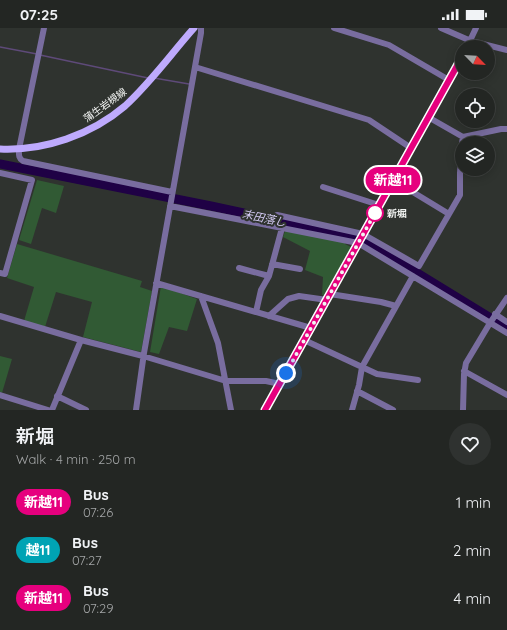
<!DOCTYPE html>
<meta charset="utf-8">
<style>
:root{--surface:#232623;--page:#2f3230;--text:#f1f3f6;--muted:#a3a5a6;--line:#404341}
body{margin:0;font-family:Quicksand,"Noto Sans JP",sans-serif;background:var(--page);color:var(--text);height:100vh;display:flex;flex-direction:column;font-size:15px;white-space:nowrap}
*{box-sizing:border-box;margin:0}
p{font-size:13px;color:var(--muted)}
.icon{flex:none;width:22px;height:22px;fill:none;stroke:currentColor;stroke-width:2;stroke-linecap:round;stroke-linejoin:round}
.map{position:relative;height:382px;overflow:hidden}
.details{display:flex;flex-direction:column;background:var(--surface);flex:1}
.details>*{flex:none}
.badge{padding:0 8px;border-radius:13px;font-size:14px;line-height:26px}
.needle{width:26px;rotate:115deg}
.buttons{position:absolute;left:455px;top:12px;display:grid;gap:8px}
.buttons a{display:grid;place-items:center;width:40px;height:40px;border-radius:50%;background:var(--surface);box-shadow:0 2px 10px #0003,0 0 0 1px var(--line);font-size:20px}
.you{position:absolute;width:20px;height:20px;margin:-10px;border:3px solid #fff;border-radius:50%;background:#1a73e8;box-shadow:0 0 0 6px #1a73e833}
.map>.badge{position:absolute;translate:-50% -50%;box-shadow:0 0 0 2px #fff}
.round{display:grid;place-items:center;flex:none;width:42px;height:42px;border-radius:21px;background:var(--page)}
.overview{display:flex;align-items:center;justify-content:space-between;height:68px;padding:0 16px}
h1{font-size:19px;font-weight:600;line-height:30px}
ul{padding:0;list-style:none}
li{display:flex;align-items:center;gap:12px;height:48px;padding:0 16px}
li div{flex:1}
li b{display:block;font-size:15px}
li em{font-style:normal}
li .badge{min-width:44px;font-weight:700;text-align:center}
.status{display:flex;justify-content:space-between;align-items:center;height:28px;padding:0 20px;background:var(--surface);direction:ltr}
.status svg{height:11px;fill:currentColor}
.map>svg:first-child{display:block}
</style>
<div class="status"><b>07:25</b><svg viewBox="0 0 49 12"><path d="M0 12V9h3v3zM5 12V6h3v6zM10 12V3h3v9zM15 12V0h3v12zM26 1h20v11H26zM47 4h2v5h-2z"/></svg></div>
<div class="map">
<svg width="507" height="382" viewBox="0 0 507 382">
<rect width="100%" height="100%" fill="#2f332f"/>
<path fill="#315a34" d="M37,152l27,6 -8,27 -14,-5 -11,36 -12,-4z
M285,203l61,11 -1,2 6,3 -27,48h-2l1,-18 -18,-7 5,-19 -27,-14z
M17,216l125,37 -2,6 12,4 -11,61 -58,-15 9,-35 -36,-10 -11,35 -21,-6 10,-34 -27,-9z
M161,258l36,13 -10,32 -18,-4 -10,27 -9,-2z
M0,328l12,3 -10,34 -2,-1z"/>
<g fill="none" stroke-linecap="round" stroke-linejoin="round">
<path stroke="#5e4a79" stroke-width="1.5" d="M0,19l37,7
M40,27l108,23
M154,50l35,6"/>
<path stroke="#1f0145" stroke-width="9" d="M0,136l211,42 141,30 13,5 142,87"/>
<path stroke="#796d9f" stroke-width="6" d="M44,0l-25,121c0,5 -1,9 4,12l149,31
M334,0l55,17 60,35
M441,0l30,13 36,9
M467,19l9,-19
M195,39l174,53 42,28
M428,89l35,20 -1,6
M463,109l38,-8h6
M0,145l32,7 -27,94 -5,-1
M393,152l56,34
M323,159l56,18
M170,178l188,37 149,90
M277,187l86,19 56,32 41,-71v-22l2,-30
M272,236l28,5
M239,240l30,8
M156,255l155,45
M330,266l51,8 15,4
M201,268l17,47 13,67
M256,284l5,-22 8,-14 13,-48
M495,286l12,8
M0,288l81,24 62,16 83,25h40l14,3
M269,288l19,-17 11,-3 28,4
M304,312l73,34 41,6
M464,343l43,24
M357,363l36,19
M0,367l48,15
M57,368l29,14
M52,382l29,-70
M136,382l8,-57 57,-320v-5
M265,382l197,-353
M352,382l7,-25 3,-18 51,-91
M463,382l1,-36 2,-11 24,-40 17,-25"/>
<path stroke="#beaafd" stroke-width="7" d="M0,121c44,2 91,-14 125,-43 26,-24 46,-52 69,-78"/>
</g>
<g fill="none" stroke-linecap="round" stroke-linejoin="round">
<defs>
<path id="line" d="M265,382l197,-353"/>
</defs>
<use href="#line" stroke="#fff" stroke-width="9"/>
<use href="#line" stroke="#e6007e" stroke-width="6"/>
<path stroke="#f2f4f2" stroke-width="4" stroke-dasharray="0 7.2" d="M286,345l89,-160"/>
</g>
<circle fill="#fff" stroke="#e6007e" stroke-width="2" cx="375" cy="185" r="8"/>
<g text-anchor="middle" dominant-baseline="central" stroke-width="4" stroke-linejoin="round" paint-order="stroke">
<g font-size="10" fill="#f2f4f2" stroke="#2f332f">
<text transform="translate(105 77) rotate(-36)">蒲生岩槻線</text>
</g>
<g font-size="10" font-weight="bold" fill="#f2f4f2" stroke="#2f332f" text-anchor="start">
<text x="387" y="185">新堀</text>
</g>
<g font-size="11" font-style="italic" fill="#d3caf3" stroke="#2f332f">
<text transform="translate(264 190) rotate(12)">末田落し</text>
</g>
</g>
</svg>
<div class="buttons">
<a><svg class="needle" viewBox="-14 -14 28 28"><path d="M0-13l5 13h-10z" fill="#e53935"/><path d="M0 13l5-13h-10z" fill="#a3a5a6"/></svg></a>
<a><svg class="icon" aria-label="locate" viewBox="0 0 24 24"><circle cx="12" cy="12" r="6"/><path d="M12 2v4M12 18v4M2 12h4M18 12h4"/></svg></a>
<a><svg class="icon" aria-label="layers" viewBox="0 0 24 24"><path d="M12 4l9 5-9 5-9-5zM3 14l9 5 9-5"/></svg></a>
</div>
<div class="you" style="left:286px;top:345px"></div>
<b class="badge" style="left:393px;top:152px;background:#e6007e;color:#fff">新越11</b>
</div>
<section class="details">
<div class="overview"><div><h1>新堀</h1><p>Walk · 4 min · 250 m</p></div><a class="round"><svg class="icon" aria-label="heart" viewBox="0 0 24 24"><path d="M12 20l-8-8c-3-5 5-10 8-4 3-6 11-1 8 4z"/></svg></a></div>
<ul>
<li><span class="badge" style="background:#e6007e;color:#fff">新越11</span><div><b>Bus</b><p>07:26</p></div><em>1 min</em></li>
<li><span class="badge" style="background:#00a3b4;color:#fff">越11</span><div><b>Bus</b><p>07:27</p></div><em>2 min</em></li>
<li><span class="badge" style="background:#e6007e;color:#fff">新越11</span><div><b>Bus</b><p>07:29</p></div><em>4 min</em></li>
</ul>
</section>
